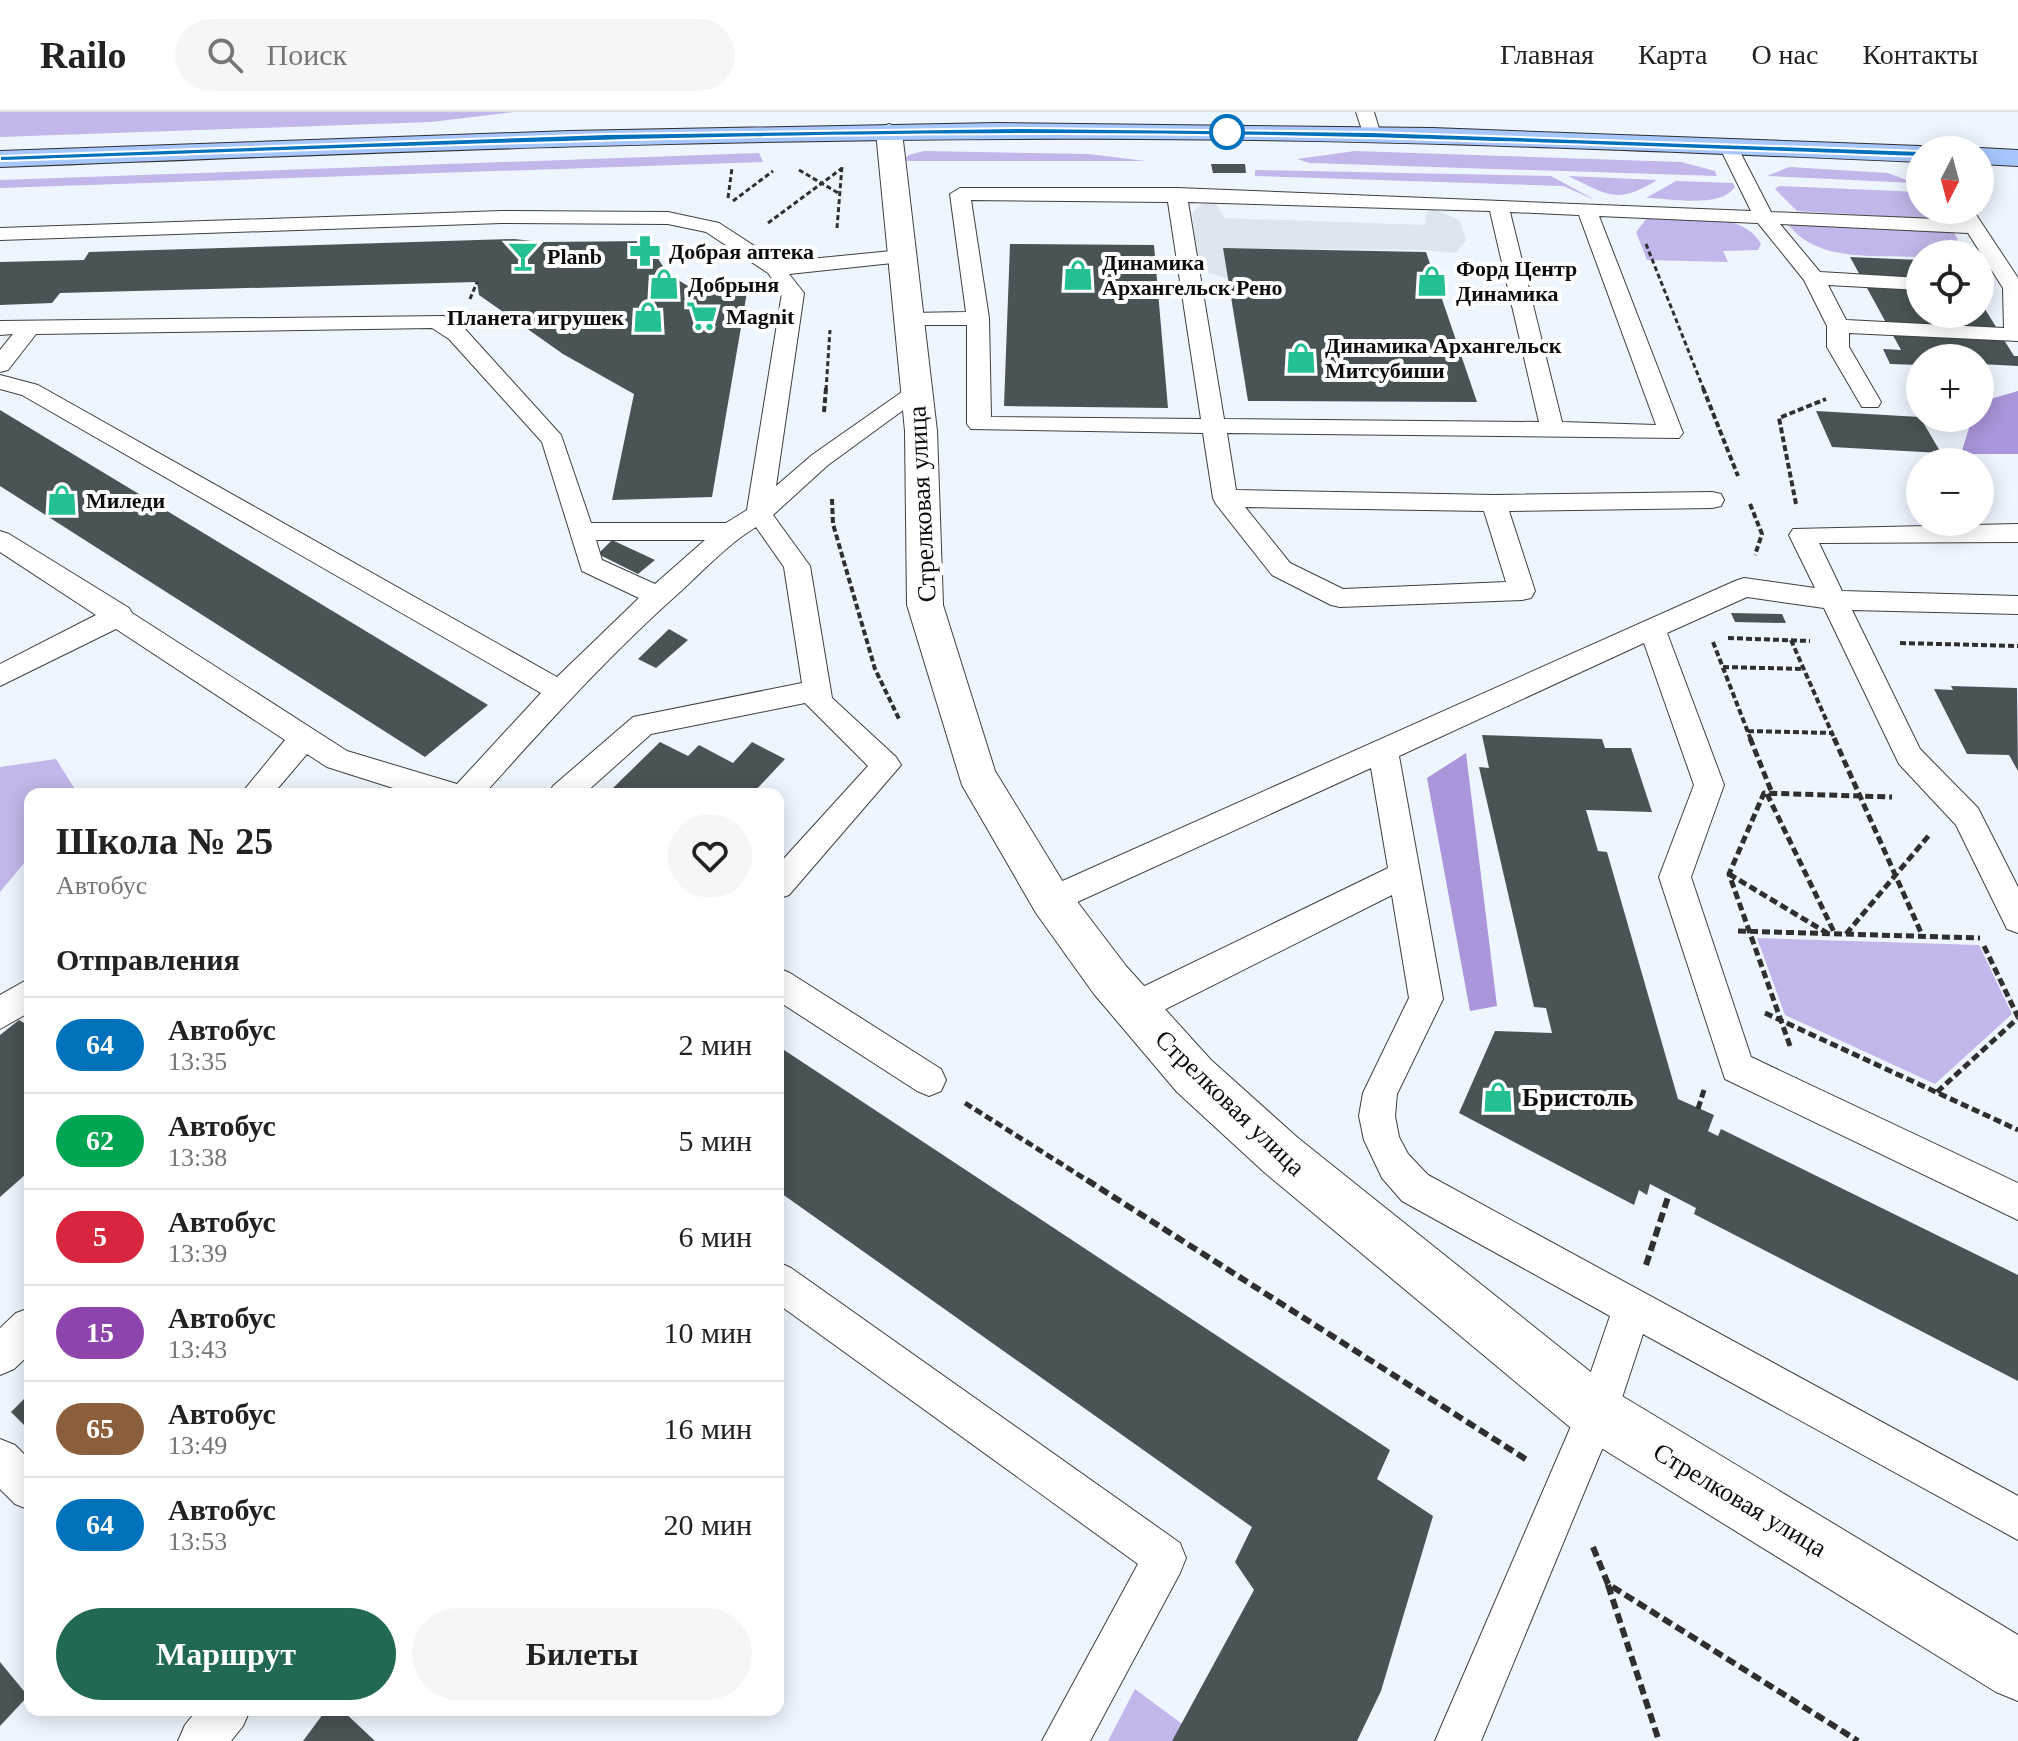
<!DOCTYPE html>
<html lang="ru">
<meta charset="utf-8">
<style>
:root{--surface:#fff;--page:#f6f6f6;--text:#222;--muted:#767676;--line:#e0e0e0;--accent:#226955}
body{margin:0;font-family:"Times New Roman",serif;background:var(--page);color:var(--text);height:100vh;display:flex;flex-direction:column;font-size:30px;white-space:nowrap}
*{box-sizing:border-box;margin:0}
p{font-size:26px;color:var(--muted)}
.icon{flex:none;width:44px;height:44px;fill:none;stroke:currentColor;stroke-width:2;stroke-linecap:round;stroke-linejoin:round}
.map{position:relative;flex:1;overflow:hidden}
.details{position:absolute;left:24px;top:676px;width:760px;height:928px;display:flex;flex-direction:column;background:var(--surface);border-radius:16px;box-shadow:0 4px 20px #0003}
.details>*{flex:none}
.badge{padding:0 16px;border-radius:26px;font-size:28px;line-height:52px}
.needle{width:52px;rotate:186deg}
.tools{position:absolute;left:1906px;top:24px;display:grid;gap:16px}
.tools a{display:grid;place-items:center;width:88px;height:88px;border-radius:50%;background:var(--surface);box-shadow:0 4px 20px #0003;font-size:40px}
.map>.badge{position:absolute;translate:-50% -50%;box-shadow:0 0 0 4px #fff}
h2{padding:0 32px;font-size:30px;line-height:72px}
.round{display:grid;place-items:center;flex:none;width:84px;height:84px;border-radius:42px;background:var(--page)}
.overview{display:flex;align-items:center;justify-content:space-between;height:136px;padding:0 32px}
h1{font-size:38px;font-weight:600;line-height:60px}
.cta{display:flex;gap:16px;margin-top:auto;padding:16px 32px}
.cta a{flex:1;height:92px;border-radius:48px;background:var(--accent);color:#fff;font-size:32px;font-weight:600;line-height:92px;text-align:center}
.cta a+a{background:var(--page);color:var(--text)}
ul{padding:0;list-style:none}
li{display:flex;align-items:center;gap:24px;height:96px;padding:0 32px;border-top:2px solid var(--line)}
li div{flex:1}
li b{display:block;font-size:30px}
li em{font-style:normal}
li .badge{min-width:88px;font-weight:700;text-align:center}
header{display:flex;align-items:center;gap:48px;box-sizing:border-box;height:112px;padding:0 40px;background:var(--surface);border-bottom:2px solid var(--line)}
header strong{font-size:38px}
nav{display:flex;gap:44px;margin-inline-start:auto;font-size:28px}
.search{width:560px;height:72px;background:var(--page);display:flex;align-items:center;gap:20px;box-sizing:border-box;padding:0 28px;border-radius:44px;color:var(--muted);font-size:30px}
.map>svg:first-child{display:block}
</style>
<header>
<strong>Railo</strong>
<div class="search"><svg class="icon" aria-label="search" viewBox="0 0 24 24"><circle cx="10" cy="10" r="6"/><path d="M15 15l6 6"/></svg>Поиск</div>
<nav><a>Главная</a><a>Карта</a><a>О нас</a><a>Контакты</a></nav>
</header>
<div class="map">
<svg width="2018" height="1629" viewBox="0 0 2018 1629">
<rect width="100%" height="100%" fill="#edf5ff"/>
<path fill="#c3b6ea" d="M0,0h514l-83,10 -431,15z
M924,39l164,3 58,7h-244l7,-6z
M1355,39l326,11 34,9 2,5 -407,-13 -13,-4z
M759,41l4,9 -763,26v-8z
M1789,55l99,6 26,10 -147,-7z
M1255,58l296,6 44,24 -32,-14 -308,-10z
M1568,64l89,4c-40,25 -49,15 -89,-4z
M1676,69l57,2 2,4c-15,22 -65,11 -89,11z
M1779,74l141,6v18l24,1 -12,8 -135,-8 -22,-22z
M1647,106c35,1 95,-9 114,26l-3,6 -35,1 5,11 -81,-2 -11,-28z
M1788,112l165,7 8,15 -9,8h-32v3c-44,-2 -103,6 -132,-33z
M56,647l22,35h-48v62l-30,36v-125z
M1757,826l222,7 33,69 -77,70 -150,-69z
M1135,1577l47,35 -10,17h-64z"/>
<path fill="#ab95db" d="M2018,279v63h-57l11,-36h8v-16z
M1466,641l31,253 -27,5 -43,-233z"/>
<path fill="#dde6ef" d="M1215,90l9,16 201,7 1,-13 8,-3 26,12 6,19 -10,13 -35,-3 -198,-2 5,31 -22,-7 -9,-8 -5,-51 10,-9z"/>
<path fill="#495456" d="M1211,52h34l1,9h-33z
M514,127l28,3 109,-1 2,10 15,23 20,12 59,6 -35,205 -100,3 22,-106 -71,-40 -84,-59 -2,-13 -417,11 -8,10 -52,2v-43l84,-2 5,-8z
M1010,132l144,1 14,163 -164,-2z
M1223,136l203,4 51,150 -229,-1z
M1850,145l70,3v54h60v-13l34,55h4v10l-38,-2v-6h-60v7l-30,-1 -7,-15 18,1z
M0,298l488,295 -63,52 -425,-271z
M1816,299l104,6 21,36 -109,-6z
M612,428l43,20 -17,14 -40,-20z
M1731,501l51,1 4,9 -51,-1z
M669,517l19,11 -32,28 -18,-9z
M1951,574l66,2 1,83 -9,-16 -42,-1 -33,-65 19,1z
M1482,623l120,4 3,9h26l21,64 -66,-2 12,41 9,1 71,247 36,16 -6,16 10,5 3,-7 297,146v106l-324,-167 2,-6 -46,-24 -3,11 -8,-5 -5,15 -175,-92 36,-82 57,2 -6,-25 -12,-1 -55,-240 10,1z
M660,630l28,14 11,-11 34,18 19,-21 33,17 -33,35h-133l2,-2 -8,-4z
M30,905v161l-4,-4 -26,23v-162l19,-15 5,3z
M778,934l612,404 -13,29 56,37 -52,175 -24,50h-185l82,-151 -19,-28 17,-35 -474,-336z
M30,1281v38l-19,-19z
M0,1550l28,34 -28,30z
M326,1598h16l33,31h-72z"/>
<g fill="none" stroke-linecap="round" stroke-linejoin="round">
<defs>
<path id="service" d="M1356,0h18l7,23 -2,4h-14z
M1728,28l9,6 34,66 189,8 -7,-10h20l45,68v63l-169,-8v14l32,55 -3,5h-16l-35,-60v-21l-23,-46 -46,-57 -159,-7 84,217 -4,5 -452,-5 9,57 258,5 218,-3 9,2 3,6 -3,6 -9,2 -203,3 26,80 -4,7 -9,2 -182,7 -9,-2 -59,-30 -56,-71 -3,-6 -10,-65 -232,-4 -4,-5v-99h-58l-11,-6 11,-6 57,-1 -16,-118 10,-6h217l574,23 -32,-65zM971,88l197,2 33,217 -210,-2 -2,-99zM1188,90l302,9 49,211 -315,-3zM1510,100l69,3 77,210 -94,-3zM1780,112l188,9 35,55 1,40 -158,-8 -18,-35 92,5v-12l-100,-6zM1245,395l239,4 22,71 -163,7 -53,-26z
M502,99l166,1 51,11 60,39 123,-12 10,6 -10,6 -113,12 15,19 -28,193 36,-31 97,-68h16l3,5 -100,73 -55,50 37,51 22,132 64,59 5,8 -112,130 -11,4v-34l90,-99 -63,-63 -154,31 -67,60h-35l4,-8 80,-69 169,-34 -18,-116 -28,-40c-28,17 -51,42 -75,64 -71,63 -134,133 -197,203h-72l-85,-27 -20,-13 -34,40h-32l44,-54 -169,-111 -116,57v-22l96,-49 -96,-63v-21l9,3 120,74 3,5 215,138 110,33 84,-91 -519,-298 -22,-6v-14l38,10 519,292 82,-79 -57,-27 -40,-129 -93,-103 -17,-11 -396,6 -28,36 -8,2v-22l13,-16 -13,1v-14l444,-5 21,13 96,106 30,88h135l21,-13 35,-217 -14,-20 -62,-41 -38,-8 -166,-1 -502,17v-12zM596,428h109l-50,44 -53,-24z
M2018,412v18l-199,1 23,48 176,5v18l-166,-4 68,139 58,59 40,79v46l-11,-4 -51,-104 -57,-61 -75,-156 -77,-11 -80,36 57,152 -33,92 60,180 267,126v37l-293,-141 -66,-202 35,-92 -50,-142 -245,113 44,243 -46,95 -2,22 4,21 9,17 20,21 590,321v44l-375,-206 -26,79 -136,328h-46l143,-331 32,-94 -208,-115 -20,-23 -18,-38 -5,-24 4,-23 46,-95 -17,-103 -246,124 -12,4 -12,-4 -5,-11 5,-11 266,-129 -17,-100 -309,141 -11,4 -11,-4 -5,-9 5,-9 695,-310 9,-3 71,10 -26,-53 4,-6z
M778,856l12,5 151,96 5,11 -5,11 -12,5 -12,-5 -139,-90z
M30,866v34l-30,17v-34z
M778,1150l13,6 389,275 6,15 -6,15 -90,168h-48l96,-177 -360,-260z
M30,1196v46l-16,15 -14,6v-47l16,-15z
M0,1327l15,6 15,15v50l-15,-6 -15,-15z
M197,1598h53l-7,16 -12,15h-53l7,-16z"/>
<path id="minor" d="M1597,1273l20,8 401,242v66l-22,-9 -419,-259 -8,-20 8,-20z"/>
<path id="tertiary" d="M889,12l9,3 4,5 35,299 6,174 52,166 71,116 60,79 85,94 87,78 319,255 8,20 -8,20 -20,8 -20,-8 -313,-261 -87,-80 -83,-98 -58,-81 -74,-128 -55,-180 -2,-174 -29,-299 4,-5z"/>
<path id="secondary" d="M997,11l435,5 488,18 10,4h-10v12c-260,-11 -521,-22 -781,-23 -380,-2 -760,13 -1139,28v-16l569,-20z
M1980,36l38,2v16l-38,-2v-14h-7z"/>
</defs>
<use href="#service" stroke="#404040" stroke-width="2"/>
<use href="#minor" stroke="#404040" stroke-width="2"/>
<use href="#tertiary" stroke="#404040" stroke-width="2"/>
<use href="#secondary" stroke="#2f2f2f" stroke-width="2"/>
<path stroke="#2f2f2f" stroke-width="3" stroke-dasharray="5 3" stroke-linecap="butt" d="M799,58l41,24
M728,86l4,-30
M733,89l40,-30
M768,111l73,-54
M837,116l5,-62
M1646,132l58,146
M470,187l7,-17
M826,278l4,-60"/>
<path stroke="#2f2f2f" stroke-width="4" stroke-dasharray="6 3" stroke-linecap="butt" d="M1703,276l35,88
M824,300l2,-24
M832,387l1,25 42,145 25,52
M1750,392l12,30 -7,21
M1796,392l-17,-86 47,-19
M1728,526l82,3
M1791,528l44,100
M1713,530l38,98
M1900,531l118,3
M1723,555l81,2
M1748,619l84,2"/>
<path stroke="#2f2f2f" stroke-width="5" stroke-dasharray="8 4" stroke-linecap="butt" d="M1750,626l22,55
M1834,626l89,199
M1767,682l68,140
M1729,762l98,59
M1738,819l242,7
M1846,822l84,-100
M1984,834l34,71
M1765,901l253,117
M1790,934l-61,-172 35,-81 128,4
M1937,980l81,-74
M965,991l125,79
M1698,997l6,-19"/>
<path stroke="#2f2f2f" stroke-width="6" stroke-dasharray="10 5" stroke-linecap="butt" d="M1087,1068l440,280
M1646,1153l23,-71
M1593,1435l15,37 250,157
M1608,1473l51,156"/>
<use href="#service" fill="#fff" fill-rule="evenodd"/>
<use href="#minor" fill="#fff" fill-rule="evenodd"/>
<use href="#tertiary" fill="#fff" fill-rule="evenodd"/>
<use href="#secondary" fill="#a8c7ff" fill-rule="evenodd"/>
</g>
<path fill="#0072bc" stroke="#fff" stroke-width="2" d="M1024,16l348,4 548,19 5,3 -5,3c-299,-11 -598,-24 -897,-23 -341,1 -682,15 -1023,27v-5l607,-22z"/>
<defs>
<symbol id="pharmacy-bare" viewBox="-9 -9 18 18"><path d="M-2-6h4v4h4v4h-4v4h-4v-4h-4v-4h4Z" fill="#22c093" stroke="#fff" stroke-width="2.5" paint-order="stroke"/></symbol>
<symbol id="bar-bare" viewBox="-9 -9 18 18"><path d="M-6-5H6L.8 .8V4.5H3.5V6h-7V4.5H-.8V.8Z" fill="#22c093" stroke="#fff" stroke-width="2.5" paint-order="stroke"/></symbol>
<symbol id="shop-bare" viewBox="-9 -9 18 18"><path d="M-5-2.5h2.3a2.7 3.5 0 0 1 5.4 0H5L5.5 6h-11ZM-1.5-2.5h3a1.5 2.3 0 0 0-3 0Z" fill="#22c093" stroke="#fff" stroke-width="2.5" paint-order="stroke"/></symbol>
<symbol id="supermarket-bare" viewBox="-9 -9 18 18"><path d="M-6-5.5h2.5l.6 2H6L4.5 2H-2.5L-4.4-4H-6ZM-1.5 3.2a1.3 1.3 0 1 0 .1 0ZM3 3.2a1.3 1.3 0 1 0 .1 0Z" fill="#22c093" stroke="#fff" stroke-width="2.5" paint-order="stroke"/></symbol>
</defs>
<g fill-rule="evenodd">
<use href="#pharmacy-bare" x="623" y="117" width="44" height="44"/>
<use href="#bar-bare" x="501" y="122" width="44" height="44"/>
<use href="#shop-bare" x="1056" y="141" width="44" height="44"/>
<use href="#shop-bare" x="1410" y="147" width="44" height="44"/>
<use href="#shop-bare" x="642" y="150" width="44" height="44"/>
<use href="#supermarket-bare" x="680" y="182" width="44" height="44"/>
<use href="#shop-bare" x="626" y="183" width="44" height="44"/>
<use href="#shop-bare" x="1279" y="224" width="44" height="44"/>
<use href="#shop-bare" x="40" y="366" width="44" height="44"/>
<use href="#shop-bare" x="1476" y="963" width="44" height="44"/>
</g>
<circle fill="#fff" stroke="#0072bc" stroke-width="4" cx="1227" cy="20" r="16"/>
<g text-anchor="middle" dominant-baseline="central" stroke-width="8" stroke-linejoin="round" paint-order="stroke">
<g font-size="22" font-weight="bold" fill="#0d0d0d" stroke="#fff" text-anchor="start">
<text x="669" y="139">Добрая аптека</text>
<text x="547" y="144">Planb</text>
<text x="1102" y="150">Динамика<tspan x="1102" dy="25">Архангельск Рено</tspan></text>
<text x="1456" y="156">Форд Центр<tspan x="1456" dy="25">Динамика</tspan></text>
<text x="688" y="172">Добрыня</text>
<text x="726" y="204">Magnit</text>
<text x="624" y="205" text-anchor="end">Планета игрушек</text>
<text x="1325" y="233">Динамика Архангельск<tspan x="1325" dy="25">Митсубиши</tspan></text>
<text x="86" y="388">Миледи</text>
</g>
<g font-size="26" fill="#0d0d0d" stroke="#fff">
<text transform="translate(922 392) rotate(-93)">Стрелковая улица</text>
<text transform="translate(1230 991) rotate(44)">Стрелковая улица</text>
<text transform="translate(1740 1388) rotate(31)">Стрелковая улица</text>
</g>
<g font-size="26" font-weight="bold" fill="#0d0d0d" stroke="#fff" text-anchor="start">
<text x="1522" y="985">Бристоль</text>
</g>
</g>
</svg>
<div class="tools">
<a><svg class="needle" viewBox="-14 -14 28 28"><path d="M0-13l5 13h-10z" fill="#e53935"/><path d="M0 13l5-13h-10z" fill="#767676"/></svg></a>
<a><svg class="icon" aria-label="locate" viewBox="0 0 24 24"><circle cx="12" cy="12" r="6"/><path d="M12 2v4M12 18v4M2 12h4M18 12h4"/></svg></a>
<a>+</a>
<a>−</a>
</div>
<section class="details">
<div class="overview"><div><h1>Школа № 25</h1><p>Автобус</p></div><a class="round"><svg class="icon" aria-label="heart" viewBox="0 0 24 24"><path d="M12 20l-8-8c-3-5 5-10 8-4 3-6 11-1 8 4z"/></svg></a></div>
<h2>Отправления</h2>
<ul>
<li><span class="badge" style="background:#0072bc;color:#fff">64</span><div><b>Автобус</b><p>13:35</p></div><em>2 мин</em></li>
<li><span class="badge" style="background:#00a651;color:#fff">62</span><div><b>Автобус</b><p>13:38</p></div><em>5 мин</em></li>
<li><span class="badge" style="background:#d7263d;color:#fff">5</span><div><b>Автобус</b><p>13:39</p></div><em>6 мин</em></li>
<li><span class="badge" style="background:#8e44ad;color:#fff">15</span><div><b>Автобус</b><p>13:43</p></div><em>10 мин</em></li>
<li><span class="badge" style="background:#8b5e3c;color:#fff">65</span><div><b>Автобус</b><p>13:49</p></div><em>16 мин</em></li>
<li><span class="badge" style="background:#0072bc;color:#fff">64</span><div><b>Автобус</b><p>13:53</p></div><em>20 мин</em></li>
</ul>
<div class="cta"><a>Маршрут</a><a>Билеты</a></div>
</section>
</div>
